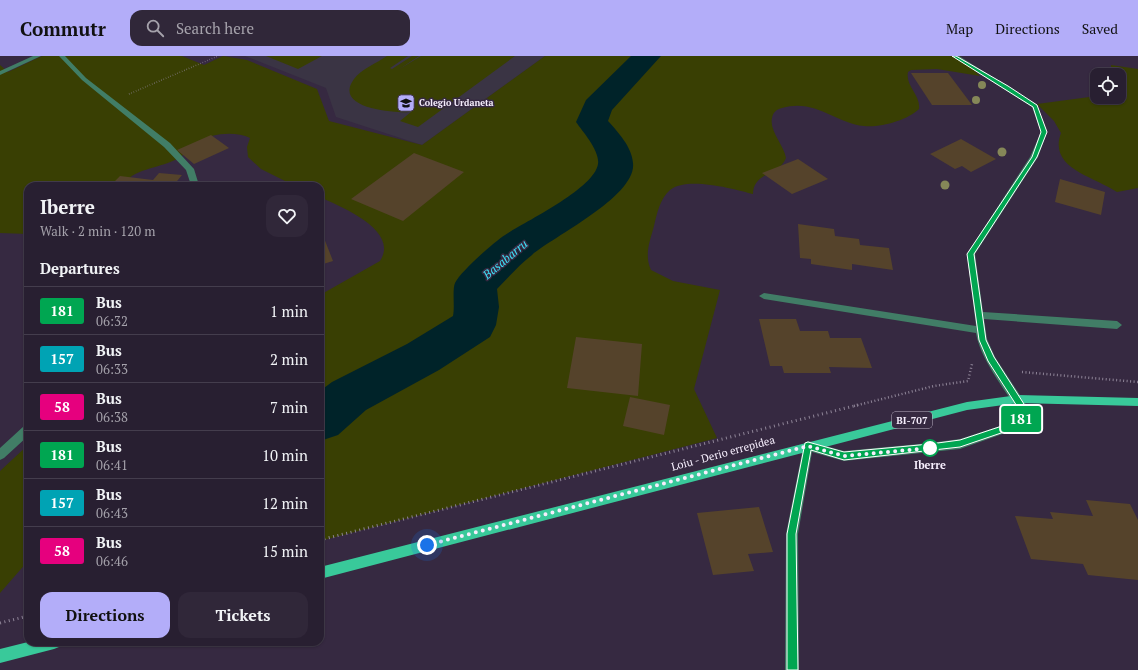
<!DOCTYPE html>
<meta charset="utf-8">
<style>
:root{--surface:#281f31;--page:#302739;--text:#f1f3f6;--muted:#a5a2ab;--line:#443d4d;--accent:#b3adf9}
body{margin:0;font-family:"PT Serif",serif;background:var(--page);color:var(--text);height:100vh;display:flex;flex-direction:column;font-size:15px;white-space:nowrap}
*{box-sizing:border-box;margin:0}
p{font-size:13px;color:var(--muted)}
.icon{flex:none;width:22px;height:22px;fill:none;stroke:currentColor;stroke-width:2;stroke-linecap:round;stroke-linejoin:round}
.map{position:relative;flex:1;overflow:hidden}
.details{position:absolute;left:24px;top:126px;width:300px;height:464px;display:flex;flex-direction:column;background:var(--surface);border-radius:12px;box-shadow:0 1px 3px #0004,0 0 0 1px var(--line)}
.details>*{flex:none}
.badge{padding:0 8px;border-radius:3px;font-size:14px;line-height:26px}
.fabs{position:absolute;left:1090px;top:12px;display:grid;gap:8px}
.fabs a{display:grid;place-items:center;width:36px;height:36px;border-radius:8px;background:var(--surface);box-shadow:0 1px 3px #0004,0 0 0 1px var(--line);font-size:20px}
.you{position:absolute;width:20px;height:20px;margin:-10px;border:3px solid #fff;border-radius:50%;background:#1a73e8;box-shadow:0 0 0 6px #1a73e833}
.map>.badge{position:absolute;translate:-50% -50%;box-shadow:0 0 0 2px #fff}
h2{padding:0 16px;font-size:15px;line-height:36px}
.round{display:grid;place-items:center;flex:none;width:42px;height:42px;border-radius:12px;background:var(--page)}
.overview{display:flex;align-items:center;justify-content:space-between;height:68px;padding:0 16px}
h1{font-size:19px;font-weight:700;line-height:30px}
.primary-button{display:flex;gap:8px;margin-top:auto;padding:8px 16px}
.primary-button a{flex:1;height:46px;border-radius:12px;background:var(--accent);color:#111;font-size:16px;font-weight:700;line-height:46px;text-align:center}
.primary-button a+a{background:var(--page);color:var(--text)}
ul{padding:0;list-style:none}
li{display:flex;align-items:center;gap:12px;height:48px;padding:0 16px;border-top:1px solid var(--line)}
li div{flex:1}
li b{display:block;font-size:15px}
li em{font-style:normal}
li .badge{min-width:44px;font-weight:700;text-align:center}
header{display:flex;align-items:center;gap:24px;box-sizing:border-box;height:56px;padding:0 20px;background:var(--accent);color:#111}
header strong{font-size:19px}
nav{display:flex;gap:22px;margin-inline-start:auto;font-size:14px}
.search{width:280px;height:36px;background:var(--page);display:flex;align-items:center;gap:10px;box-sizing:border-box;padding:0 14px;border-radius:12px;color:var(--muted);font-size:15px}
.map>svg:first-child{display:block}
</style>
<header>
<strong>Commutr</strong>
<div class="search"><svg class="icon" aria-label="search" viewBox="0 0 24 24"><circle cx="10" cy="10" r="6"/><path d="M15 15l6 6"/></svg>Search here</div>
<nav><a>Map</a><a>Directions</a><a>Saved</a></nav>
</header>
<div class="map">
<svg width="1138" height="614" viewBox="0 0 1138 614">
<rect width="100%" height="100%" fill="#362941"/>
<path fill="#3a3444" d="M245,0h300l-123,89 -86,-28 -10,-29z"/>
<path fill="#393f03" d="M42,0h140l22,9 19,-9 24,4 70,29 12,32 93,24 123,-89h415l20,20 -43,-7 -26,1 -3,2c-3,14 13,23 11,37 -11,11 -39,19 -55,17 -29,-3 -49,-28 -82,-18 -5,1 -9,4 -10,10 -3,13 12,27 14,40 -6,17 -33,14 -33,36 -19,-5 -66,-18 -83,-4 -10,9 -13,23 -16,36 -4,15 -10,29 -3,44l22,11 47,9 -26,99 23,49 -397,103v-246l60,-34c20,-31 -39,-54 -60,-64v-11h-25l-34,-17 -13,-12 -1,-10 3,-9c-15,-7 -39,-5 -53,5 -7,5 -13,13 -22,17 -19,9 -40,8 -54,26h-93v48l-28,-1v-168l8,7z
M266,0h56l-24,13z
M387,0h21l-18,12 2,1 20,-13h7l-21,14 23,-14h94l-97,71 -18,-6 11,-9c-15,1 -79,-3 -57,-33 7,-10 23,-16 33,-23z
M1111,9l27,4v119l-21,4c-24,-16 -69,-24 -56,-59l-7,-12 -17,-17 60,-8 22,1v-22h-7z
M28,389v116l-28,32v-122z"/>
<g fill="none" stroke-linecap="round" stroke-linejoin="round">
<path fill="#002329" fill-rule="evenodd" d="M631,0h30l-49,54 -4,11c10,11 24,26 25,42 4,33 -79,73 -101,92 -13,10 -24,23 -35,34l2,18 -3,18 -6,12 -51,33 -73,40 -28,25 -18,6v-50l12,-9 75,-38 46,-28c2,-9 -1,-26 2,-33 6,-12 38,-40 50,-48 21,-14 89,-46 93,-71 2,-13 -15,-32 -22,-42l10,-22z"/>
</g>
<path fill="#55432b" d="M911,17h37l24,32h-40z
M211,79l18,13 -35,16 -17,-14z
M961,83l35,20 -25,13 -9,-6 -7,3 -25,-15z
M414,97l50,19 -61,49 -52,-22z
M798,103l30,20 -36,15 -30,-21z
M159,117l23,2 -9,11h-63l10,-10 33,4z
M1060,123l45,13 -4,23 -46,-13z
M798,168l36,5 1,7 24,3 1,6 29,3 4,22 -41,-6v6l-41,-6v-5l-11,-1z
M320,177h2l11,28 -13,4z
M759,263h37l4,12h28l2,7h31l11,30 -43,-1 2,6h-47l-2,-7h-12z
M576,281l66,7 -4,52 -71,-8z
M630,341l40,8 -6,30 -41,-9z
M1086,444l44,4 8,16v60l-50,-5 -5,-11 -52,-5 -16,-43 38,3 -3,-7 43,4z
M759,451l14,45 -25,2 6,17 -41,4 -16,-62z"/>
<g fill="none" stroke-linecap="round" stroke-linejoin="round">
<path stroke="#8e8497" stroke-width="1.5" stroke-dasharray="0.5 2" stroke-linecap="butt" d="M129,38l89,-38"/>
<path stroke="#8e8497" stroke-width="2.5" stroke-dasharray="1 2.5" stroke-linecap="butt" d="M1022,316l116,10
M854,350l80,-20 34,-5 4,-17"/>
<path stroke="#8e8497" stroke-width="3" stroke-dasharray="1 3.5" stroke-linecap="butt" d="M320,484l538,-135
M0,567l28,-7"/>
<path fill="#417d66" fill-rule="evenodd" d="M33,0h8l-41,19v-4z
M59,0h6l21,22 84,65 24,26 4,13 -1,4h-8l1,-4 -4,-12 -22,-23 -82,-67z
M952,0h7l78,49 10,27 -9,25 -63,97 8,58 134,9 5,4 -5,4 -133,-10 3,20 8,18 36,55 1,3 -1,3 -23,14 -48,17 -116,12 -32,-9 -14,82 1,136h-14l1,-136 18,-91 4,-2 36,10 86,-8 30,-4 40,-13 20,-12c-14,-23 -40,-55 -44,-81l-212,-34 -5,-3 5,-3 212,33 -9,-72 63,-97 11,-25 -9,-25z
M28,368v12l-24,22 -4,2v-12l24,-22z"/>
<path fill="#39c99a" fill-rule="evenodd" d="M1018,339l120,3v8l-120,-3 -51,7 -647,169v-12l647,-165z
M28,586h33l-2,5 -5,2 -54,14v-14z"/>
</g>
<g fill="#858758">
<circle cx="982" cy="29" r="4"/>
<circle cx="976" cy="44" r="4"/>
<circle cx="1002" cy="96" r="4.5"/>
<circle cx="945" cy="129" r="4.5"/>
</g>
<path fill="#00a651" stroke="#fff" d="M952,0h4l52,30 29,19 10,27 -10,25 -63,97 12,86 8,17 37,58 -24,16 -47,16 -116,13 -33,-10 -15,84 2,136h-11v-136l18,-91 3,-1 36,10 86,-8 30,-4 42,-14 20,-12 -34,-53 -9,-21 -12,-86 65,-97 9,-25 -8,-25z"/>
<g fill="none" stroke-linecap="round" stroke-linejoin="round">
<path stroke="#f6eefd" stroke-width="4" stroke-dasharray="0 7.2" d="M427,489l381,-99 36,10 86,-8"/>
</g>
<defs>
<symbol id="school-square" viewBox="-11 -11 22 22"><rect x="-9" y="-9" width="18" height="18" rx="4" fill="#b3adf9" stroke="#362941"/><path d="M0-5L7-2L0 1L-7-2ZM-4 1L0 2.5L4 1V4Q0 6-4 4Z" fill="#111"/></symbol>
</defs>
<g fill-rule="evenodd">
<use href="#school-square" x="396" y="37" width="20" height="20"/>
</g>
<circle fill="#fff" stroke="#00a651" stroke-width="2" cx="930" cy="392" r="8"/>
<g text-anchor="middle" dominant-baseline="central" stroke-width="3" stroke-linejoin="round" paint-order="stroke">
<g font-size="9" font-weight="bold" fill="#f6eefd" stroke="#362941" text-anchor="start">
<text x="419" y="47">Colegio Urdaneta</text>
</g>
<rect fill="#362941" stroke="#bcb3c5" stroke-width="1" x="892" y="356" width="40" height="16" rx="3"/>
<g font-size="10" font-weight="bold" fill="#f6eefd">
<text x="912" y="364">BI-707</text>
</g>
<g font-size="11" fill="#f6eefd" stroke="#362941">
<text transform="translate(723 397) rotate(-15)">Loiu - Derio errepidea</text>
</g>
<g font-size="11" font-weight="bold" fill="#f6eefd" stroke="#362941">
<text x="930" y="409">Iberre</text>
</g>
<g font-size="12" font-style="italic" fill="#3ce1f8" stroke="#362941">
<text transform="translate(505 203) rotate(-40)">Basabarru</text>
</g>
</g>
</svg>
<div class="fabs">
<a><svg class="icon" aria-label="locate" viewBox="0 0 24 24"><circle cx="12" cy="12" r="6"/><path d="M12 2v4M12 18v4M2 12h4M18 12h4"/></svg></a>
</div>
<div class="you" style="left:427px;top:489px"></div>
<b class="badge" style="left:1021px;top:363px;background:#00a651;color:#fff">181</b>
<section class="details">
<div class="overview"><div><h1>Iberre</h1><p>Walk · 2 min · 120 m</p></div><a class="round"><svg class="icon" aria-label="heart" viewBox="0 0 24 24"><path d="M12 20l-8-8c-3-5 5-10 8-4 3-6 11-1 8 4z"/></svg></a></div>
<h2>Departures</h2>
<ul>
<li><span class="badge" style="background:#00a651;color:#fff">181</span><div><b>Bus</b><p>06:32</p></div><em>1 min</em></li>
<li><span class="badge" style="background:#00a3b4;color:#fff">157</span><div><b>Bus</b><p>06:33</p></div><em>2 min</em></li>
<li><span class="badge" style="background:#e6007e;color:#fff">58</span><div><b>Bus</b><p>06:38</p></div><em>7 min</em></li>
<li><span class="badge" style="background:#00a651;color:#fff">181</span><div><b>Bus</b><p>06:41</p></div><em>10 min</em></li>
<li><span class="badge" style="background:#00a3b4;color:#fff">157</span><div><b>Bus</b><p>06:43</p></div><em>12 min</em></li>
<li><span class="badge" style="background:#e6007e;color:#fff">58</span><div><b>Bus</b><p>06:46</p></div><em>15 min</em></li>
</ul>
<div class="primary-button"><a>Directions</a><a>Tickets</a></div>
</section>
</div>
